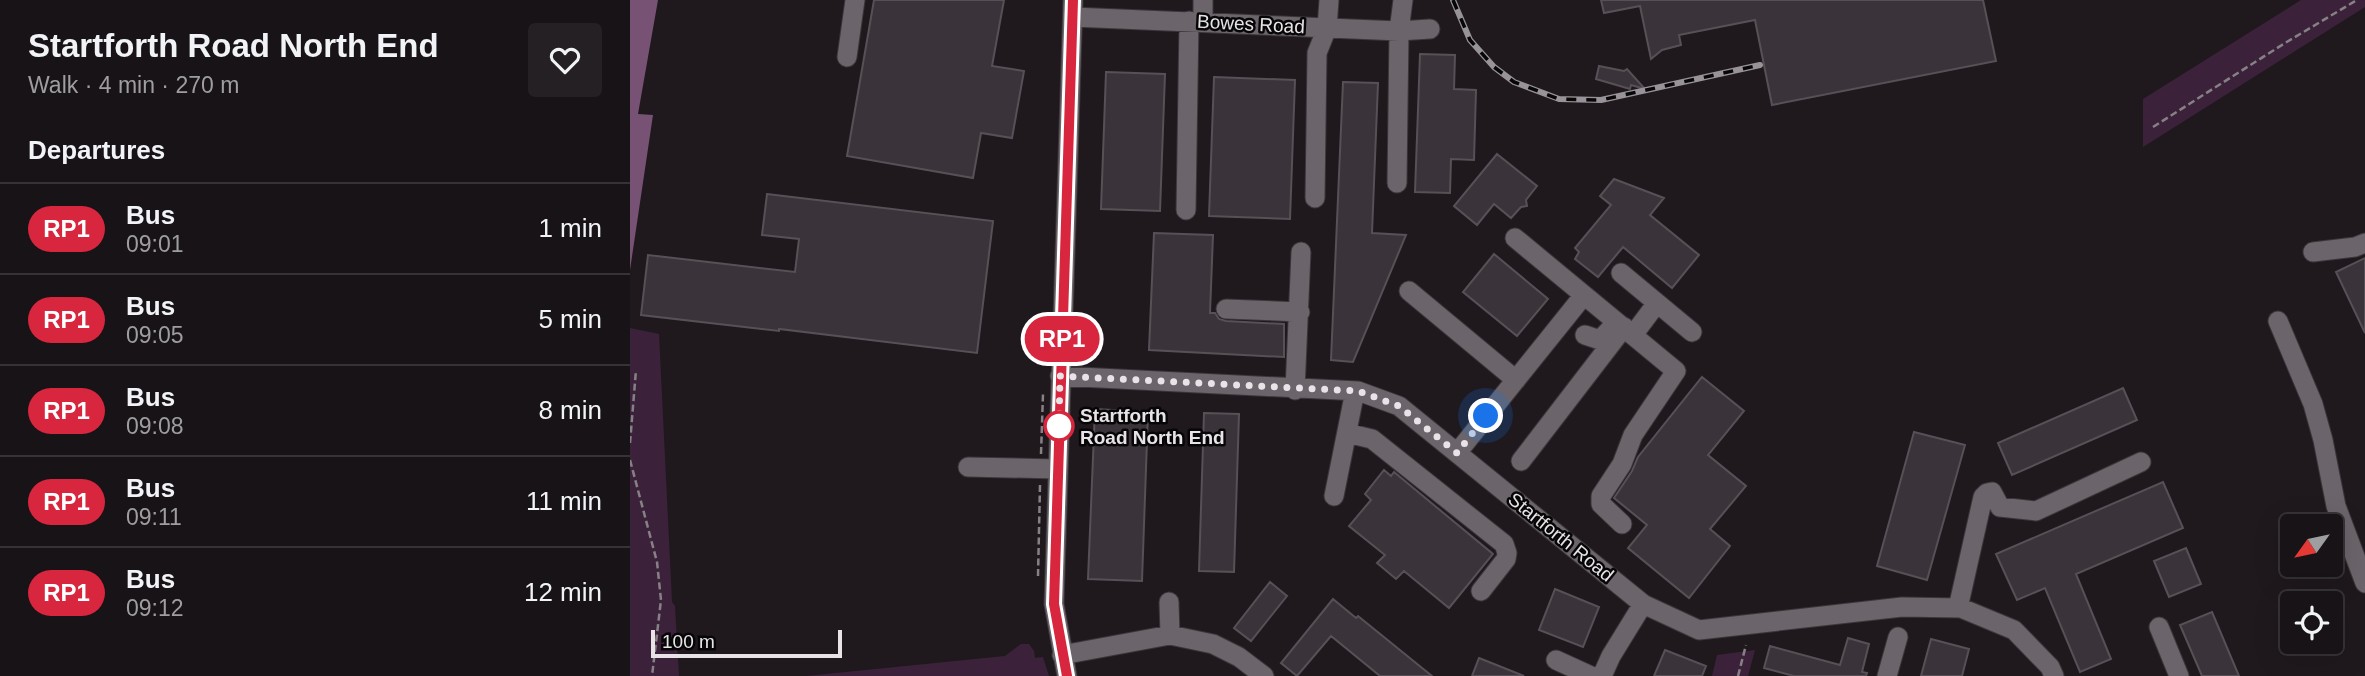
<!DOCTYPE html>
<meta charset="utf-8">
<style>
:root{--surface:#171316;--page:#242023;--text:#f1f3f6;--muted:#9e9ea1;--line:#363235}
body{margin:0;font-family:Helvetica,sans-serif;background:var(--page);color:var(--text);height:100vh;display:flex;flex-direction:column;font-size:26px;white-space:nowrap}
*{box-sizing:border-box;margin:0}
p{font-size:23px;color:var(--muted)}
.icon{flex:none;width:38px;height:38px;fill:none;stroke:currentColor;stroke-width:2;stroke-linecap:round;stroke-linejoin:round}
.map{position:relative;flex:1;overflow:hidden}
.sheet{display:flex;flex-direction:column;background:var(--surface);width:630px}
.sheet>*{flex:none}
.badge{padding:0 14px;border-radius:23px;font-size:24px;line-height:46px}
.needle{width:46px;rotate:237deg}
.fabs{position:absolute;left:1650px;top:514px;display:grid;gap:14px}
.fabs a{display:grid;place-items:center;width:63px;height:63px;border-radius:7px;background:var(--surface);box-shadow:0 7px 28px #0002,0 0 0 2px var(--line);font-size:35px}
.scale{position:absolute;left:21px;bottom:18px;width:191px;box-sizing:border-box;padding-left:7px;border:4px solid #e7e3e7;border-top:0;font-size:19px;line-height:24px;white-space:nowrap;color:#e7e3e7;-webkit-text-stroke:5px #070607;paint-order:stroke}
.you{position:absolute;width:35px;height:35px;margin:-18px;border:5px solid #fff;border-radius:50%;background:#1a73e8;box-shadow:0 0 0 10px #1a73e833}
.map>.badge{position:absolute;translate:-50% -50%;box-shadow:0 0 0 4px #fff}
h2{padding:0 28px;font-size:26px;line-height:63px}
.round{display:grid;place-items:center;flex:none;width:74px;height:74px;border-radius:7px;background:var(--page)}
.headline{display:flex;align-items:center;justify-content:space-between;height:119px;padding:0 28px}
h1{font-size:33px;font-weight:700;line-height:52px}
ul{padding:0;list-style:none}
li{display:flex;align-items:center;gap:21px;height:91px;padding:0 28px;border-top:2px solid var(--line)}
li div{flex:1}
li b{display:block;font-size:26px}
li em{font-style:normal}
li .badge{min-width:77px;font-weight:700;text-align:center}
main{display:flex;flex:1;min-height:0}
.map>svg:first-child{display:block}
</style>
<main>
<section class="sheet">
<div class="headline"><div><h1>Startforth Road North End</h1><p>Walk · 4 min · 270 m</p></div><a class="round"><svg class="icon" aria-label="heart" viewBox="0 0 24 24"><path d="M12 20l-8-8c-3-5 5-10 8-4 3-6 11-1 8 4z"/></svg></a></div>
<h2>Departures</h2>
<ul>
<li><span class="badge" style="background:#d7263d;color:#fff">RP1</span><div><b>Bus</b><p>09:01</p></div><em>1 min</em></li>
<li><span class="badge" style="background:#d7263d;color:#fff">RP1</span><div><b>Bus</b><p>09:05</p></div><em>5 min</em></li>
<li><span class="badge" style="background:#d7263d;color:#fff">RP1</span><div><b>Bus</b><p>09:08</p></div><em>8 min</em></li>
<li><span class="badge" style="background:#d7263d;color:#fff">RP1</span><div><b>Bus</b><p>09:11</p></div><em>11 min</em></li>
<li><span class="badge" style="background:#d7263d;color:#fff">RP1</span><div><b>Bus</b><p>09:12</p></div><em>12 min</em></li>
</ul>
</section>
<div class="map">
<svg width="1735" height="676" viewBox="0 0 1735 676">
<rect width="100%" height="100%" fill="#1f191e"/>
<path fill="#3b223a" d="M1671,0h64v7l-222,140v-48z
M0,328l29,6 13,268 3,4 4,70h-49z
M391,644h8l5,7 1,7 8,-1 6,19h-243l199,-20z
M1125,650l-7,26h-36l5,-21z"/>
<path fill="#775275" d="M0,0h28l-20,114 15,1 -23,155z"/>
<path fill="#3a343a" stroke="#575056" stroke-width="2" d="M244,0h130l-12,66 32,5 -12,67 -31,-5 -8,45 -126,-22z
M971,0h382l13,61 -224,44 -17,-85 -76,15 2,10 -19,5 -11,9 -11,-53 -36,7z
M790,54l35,1 -1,34 22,1 -2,70 -23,-1 -1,34 -35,-1z
M969,66l25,5 3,-2 18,20 -14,-4 -1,4 -34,-10z
M476,72l59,2 -5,137 -59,-2z
M584,77l81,3 -5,139 -81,-3z
M713,82l35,1 -6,150 34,2 -53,127 -22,-2z
M867,154l40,32 -11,14 1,6 -6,1 -10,11 -17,-14 -17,21 -23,-19z
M984,179l50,19 -14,17 49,40 -27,33 -49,-41 -25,30 -23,-18 4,-7 -4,-4 36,-43 -11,-9z
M137,194l226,27 -16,132 -198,-24v2l-138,-16 7,-60 147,17 4,-33 -37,-4z
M524,233l59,2 -3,78h5l4,6 7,2 58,3v33l-135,-7z
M864,254l54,45 -31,37 -54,-44z
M1735,258v75l-29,-61z
M1072,377l42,34 -36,44 38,31 -36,43 20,17 -41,52 -61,-50 19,-23 -33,-27 18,-27 6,-14z
M1493,388l14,32 -125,55 -14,-32z
M465,409l53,3 -6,169 -54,-2z
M574,413l35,1 -5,158 -35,-1z
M1284,432l51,13 -38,135 -50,-14z
M754,470l7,6 3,-4 99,82 -44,54 -45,-37 -8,8 -19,-16 8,-8 -36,-29 22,-26 -6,-6z
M1533,482l20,46 -107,46 35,85 -31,13 -35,-84 -28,12 -21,-46z
M1556,548l15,36 -32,13 -15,-36z
M640,582l17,14 -36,45 -17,-13z
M925,589l44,18 -16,40 -44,-17z
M703,599l23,19 2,-2 74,60h-52l-49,-40 -34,40 -16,-13z
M1582,612l27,64h-37l-22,-51z
M1218,638l21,6 -7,28 5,1 -1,3h-72l-30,-8 6,-22 70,19z
M1301,639l38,10 -7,27h-41z
M1035,650l41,16 -4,10h-48z
M849,658l45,18h-52z"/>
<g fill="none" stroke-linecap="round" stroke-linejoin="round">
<defs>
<path id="minor" d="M443,17l326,14 31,-2
M573,21v-21
M217,57l8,-57
M767,183l2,-152 4,-31
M685,198l2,-145 10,-25 2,-28
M556,210l3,-189
M885,238l161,133 -43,64 -11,29 -21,32v8l21,20
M1683,252l42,-5 10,-4
M991,273l71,59
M779,291l107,89
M596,309l74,3
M1648,321l35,83 10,36 13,66 29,77
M955,335l15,5 15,-16
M1003,335l24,-32
M430,376l298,15 41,15 244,198 56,26 203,-23 59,1 53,22 36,37 4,9
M665,390l6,-138
M717,433l25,6 132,105 3,9 -1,6 -25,32
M827,453l127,-158
M891,461l103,-134
M338,467l89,2
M704,496l21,-105
M539,602l1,33
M1328,608l25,-111 4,-4 5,-1 8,15 36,4 105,-49
M1529,627l20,49
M432,655l108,-20 43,9 26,13 25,19
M926,660l35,16
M437,676l-13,-72 19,-604
M972,676l9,-20 32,-52
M1257,676l11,-39"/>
</defs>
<use href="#minor" stroke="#3a3639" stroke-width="21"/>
<path stroke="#868185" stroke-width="2.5" stroke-dasharray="7 3.5" stroke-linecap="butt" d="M1523,127l132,-84 72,-43
M0,443l6,-73
M411,454l2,-60
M0,460l27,102 4,38 -9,76
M408,576l2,-91
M1108,676l8,-31"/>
<use href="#minor" stroke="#6b646a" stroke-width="19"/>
<defs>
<path id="rail" d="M823,0l17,40 24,27 20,15 45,17 42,1 159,-35"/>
</defs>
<use href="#rail" stroke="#989398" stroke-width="6"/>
<use href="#rail" stroke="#070607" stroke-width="3.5" stroke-dasharray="10" stroke-linecap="butt"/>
</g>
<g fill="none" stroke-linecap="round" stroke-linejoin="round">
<defs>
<path id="line" d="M437,676l-13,-72 19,-604"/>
</defs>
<use href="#line" stroke="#fff" stroke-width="16"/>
<use href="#line" stroke="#d7263d" stroke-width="10"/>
<path stroke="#e7e3e7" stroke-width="7" stroke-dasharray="0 12.6" d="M429,426l1,-50 298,15 41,15 58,47 29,-37"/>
</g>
<circle fill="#fff" stroke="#d7263d" stroke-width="3.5" cx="429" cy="426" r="14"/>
<g text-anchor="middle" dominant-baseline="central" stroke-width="5" stroke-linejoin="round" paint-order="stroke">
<g font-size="19" fill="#e7e3e7" stroke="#070607">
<text transform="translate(621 24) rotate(3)">Bowes Road</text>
<text transform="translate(931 537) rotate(39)">Startforth Road</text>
</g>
<g font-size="19" font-weight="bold" fill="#e7e3e7" stroke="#070607" text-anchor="start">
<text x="450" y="415">Startforth<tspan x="450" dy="22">Road North End</tspan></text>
</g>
</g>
</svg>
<div class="fabs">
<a><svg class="needle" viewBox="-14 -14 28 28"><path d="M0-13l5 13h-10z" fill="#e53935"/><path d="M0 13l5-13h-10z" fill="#9e9ea1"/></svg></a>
<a><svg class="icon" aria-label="locate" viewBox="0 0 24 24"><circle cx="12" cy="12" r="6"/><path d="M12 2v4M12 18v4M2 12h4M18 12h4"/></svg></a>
</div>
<div class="scale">100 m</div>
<div class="you" style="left:856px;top:416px"></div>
<b class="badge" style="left:432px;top:339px;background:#d7263d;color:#fff">RP1</b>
</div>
</main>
